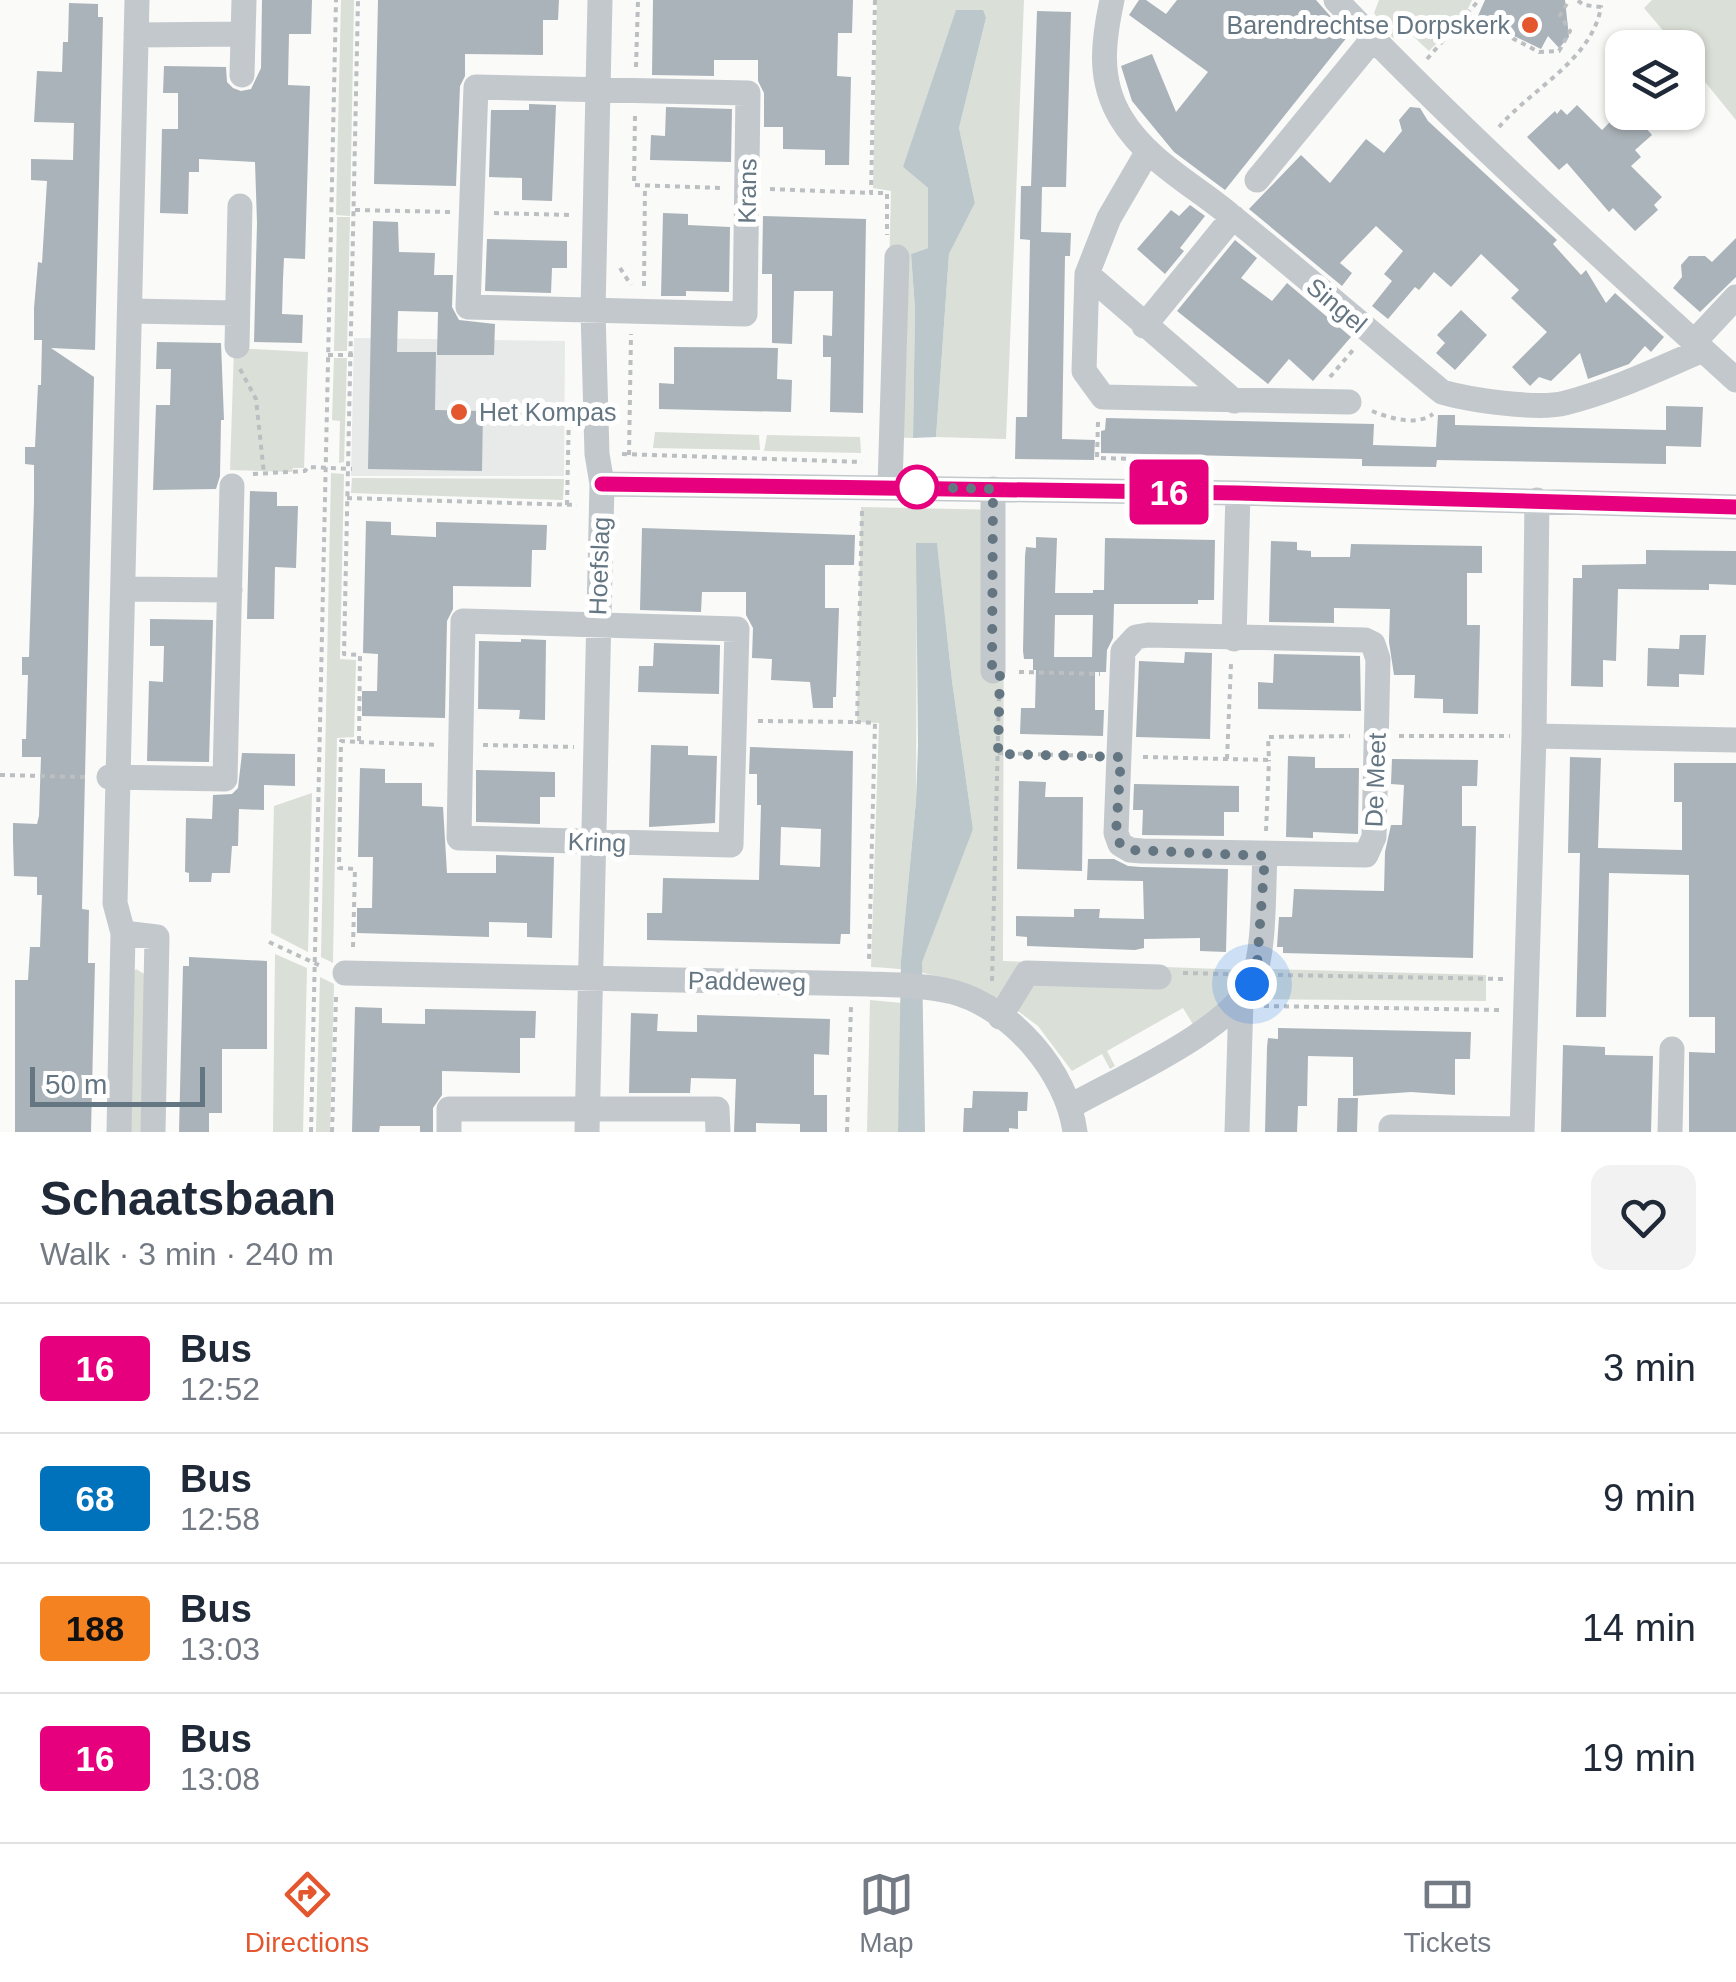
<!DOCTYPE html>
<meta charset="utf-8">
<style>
:root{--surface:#fff;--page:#f2f2f3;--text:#1f2937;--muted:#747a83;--line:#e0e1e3;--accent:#e4572e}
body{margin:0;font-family:Helvetica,sans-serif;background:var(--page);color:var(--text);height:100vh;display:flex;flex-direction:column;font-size:38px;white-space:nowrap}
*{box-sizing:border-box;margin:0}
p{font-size:32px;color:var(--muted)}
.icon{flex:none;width:55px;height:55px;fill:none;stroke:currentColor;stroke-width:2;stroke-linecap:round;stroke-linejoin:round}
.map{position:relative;height:1132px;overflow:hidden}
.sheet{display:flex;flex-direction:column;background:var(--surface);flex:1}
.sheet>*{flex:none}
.badge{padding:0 20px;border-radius:8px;font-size:35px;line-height:65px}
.controls{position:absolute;left:1605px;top:30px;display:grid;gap:20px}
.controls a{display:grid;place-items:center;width:100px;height:100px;border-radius:20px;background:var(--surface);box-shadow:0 2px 8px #0004;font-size:50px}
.scale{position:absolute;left:30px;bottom:25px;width:175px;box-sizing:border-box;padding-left:10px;border:5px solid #657683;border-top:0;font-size:28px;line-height:35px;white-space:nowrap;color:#657683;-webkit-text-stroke:8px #fff;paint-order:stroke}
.you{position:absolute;width:50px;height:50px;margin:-25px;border:8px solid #fff;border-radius:50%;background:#1a73e8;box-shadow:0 0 0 15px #1a73e833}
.map>.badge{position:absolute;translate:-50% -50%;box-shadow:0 0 0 5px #fff}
.round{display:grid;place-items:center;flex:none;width:105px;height:105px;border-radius:20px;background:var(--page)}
.summary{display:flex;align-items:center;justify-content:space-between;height:170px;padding:0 40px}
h1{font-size:48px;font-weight:700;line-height:75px}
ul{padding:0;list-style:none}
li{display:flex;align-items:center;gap:30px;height:130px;padding:0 40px;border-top:2px solid var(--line)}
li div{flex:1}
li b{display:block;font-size:38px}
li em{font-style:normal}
li .badge{min-width:110px;font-weight:700;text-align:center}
.tab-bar{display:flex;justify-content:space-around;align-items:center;height:140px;border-top:2px solid var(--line);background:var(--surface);font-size:28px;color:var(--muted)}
.tab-bar a{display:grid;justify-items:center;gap:5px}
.tab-bar .active{color:var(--accent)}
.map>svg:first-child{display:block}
</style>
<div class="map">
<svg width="1736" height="1132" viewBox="0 0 1736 1132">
<rect width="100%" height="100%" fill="#fafaf8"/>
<path fill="#e8e9e9" d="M354,338l211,3 -1,135h-213z"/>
<path fill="#dadfd7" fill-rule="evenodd" d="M341,0h13l-4,216 -14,-1z
M877,0h147l-18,439 -70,-2 13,-183 26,-51 -16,-75 27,-110 -83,149 25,21v60l-17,6 4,55 -2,129 -28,-1 6,-246 -18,-3z
M1379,0h93l-7,15 -36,36 -25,-23 -11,10 -19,-25z
M1652,0h84v120l-48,-59v-13l-11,-1 -33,-39z
M337,217h13l-3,134h-13z
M234,348l74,4 -4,116h-11l-1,4 -62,-2z
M334,358h13l-3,104 -5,1 1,-42 -8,-1z
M655,432l104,3 1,15 -107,-2z
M767,435l93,2 1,16 -97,-2z
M331,473l13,1 -4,185 16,1 -2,77 -17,1 -4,225 -12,-6z
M352,478l212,1 -1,21 -212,-7z
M861,507l143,3 -1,451 243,9 -3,12 -49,44 -11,-18 -76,43 8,15 -5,3 -8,-15 -30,17 -34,-45 -39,-29 -8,4c-50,-26 -64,-31 -120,-34l8,-244 -22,-1zM917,543l20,1 15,137 21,148 -72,131 15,-159z
M312,793l-4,159 -37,-19 3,-127z
M275,954l32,14 -4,164h-30z
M136,969l13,8 -4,155h-18l3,-155z
M1267,969l219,6v26l-231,-2z
M320,977l14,7 -4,148h-14z
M870,1000l32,3 -4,129h-31z"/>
<path fill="#bbc7cb" d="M956,10h27l3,8 -27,110 16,75 -26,51 -13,183 -23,1 2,-129 -4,-55 17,-6v-60l-25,-21z
M916,543h21l15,138 21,148 -51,133 3,170h-27l3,-172 15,-159 2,-55z"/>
<path fill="#aab3b9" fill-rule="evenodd" d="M262,0h50l-1,34h-22l-1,51 22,1 -5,173 -21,-1 -1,21 -1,35 21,1 -1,28 -48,-1 3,-119 -2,-61 -56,-3v13h-10l-1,42 -28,-1 2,-84h16v-36h-15l1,-27 62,1 1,15 6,6 8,3 10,-2 10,-21z
M378,0h181l-1,20h-15v35l-78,-1v22l-5,10 -4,100 -82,-2z
M653,0h200l-1,33h-14l-1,43 14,1 -2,88h-24v-15l-42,-1v-22h-19v-34l-6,-12v-21h-44v16l-62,-1z
M1139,0h7l20,14 11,-14h139l32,36 -123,154 -51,-38 -42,-51 -11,-35 31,-12 24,58 32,-40 -79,-57z
M1485,0h80l4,37 -10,11 -11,-12 -7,13 -64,-31z
M69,3l29,1v13h5l-8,333 -44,-2 43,29 -12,532 7,1 -1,53h7l-4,169h-76v-152h13l2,-33h10l2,-52h-5v-18l-23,-1 -1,-35v-18l24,1 2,-8 2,-59h-19v-18h4l2,-64h-6v-18h7l5,-156v-36l-9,-1v-17h10l3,-62h3l1,-45h-8v-32l4,-46 4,1 5,-82 -16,-1v-21l42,1 1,-37 -40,-1 3,-51 25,1 1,-30h5z
M1037,11l34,1 -5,175h-24l-1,45 30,1 -1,23h-5l-3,183 33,1 -1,20 -79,-1 1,-42h11l3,-177 -10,-1 1,-53h10z
M529,104l27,1 -4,96 -30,-1v-22l-33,-1 2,-67h38z
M1577,105l25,25 18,-18h12l20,23 -17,15 6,7 -10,9 31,31 -8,8 4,5 -23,21 -22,-23 -4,4 -42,-49 -8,7 -32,-33 28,-26 2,3 4,-5 6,6z
M666,107l66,2 -1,53 -81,-2 1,-25 14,1z
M1410,107l10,1 8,13 129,119 -4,4 28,31 5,-5 20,33 9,-10 49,44 -13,15 -6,-6 -16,18 -41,15 -8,-26 -29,28 -12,-4 -9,9 -18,-19 35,-35 -36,-34 8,-8 -38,-36 -30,33 -17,-15 -15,18 -4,-3 -27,32 -16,-13 20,-25 -8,-7 19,-23 -27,-25 -36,37 12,10 -10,13 -93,-77 52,-54 29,28 36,-44 18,14 18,-22 -3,-11z
M1190,205l15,11 -25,32 4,3 -19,23 -28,-25 34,-39 8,6z
M663,213l25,1v11l42,2 -1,65 -43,-1v5h-25z
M763,216l103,3 -3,194 -33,-1 1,-55h-8v-22l9,1 1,-45h-39l-2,53 -20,-1v-69h-10z
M373,221l25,1 1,30 36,1 -1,22h19l-1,32 7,13 36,4 -1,31h-57l1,-43 -40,-1 -1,41h39l-1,58 48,1 -1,60 -114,-2z
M1736,238v39l-36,35 -27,-24 9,-11 -1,-12 8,-9h16l7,6z
M487,239l80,2v27h-15l-1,25 -66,-2z
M1235,240l22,18 -16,20 31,23 15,-18 64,54 -38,44 -24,-22 -21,25 -91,-73z
M1461,310l26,25 -32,35 -19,-17 9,-10 -8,-8z
M157,342l64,1 3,77h-3l-1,56 -4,13 -63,1 3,-85h14l1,-36h-15z
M674,347l104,1 -1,31 15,1 -1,32 -132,-3v-26l15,1z
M1666,406l37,1 -2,40 -35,-1v18l-229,-4 -1,7 -74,-1v-7l-261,-6v-22l4,-1 1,-12 268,6 -1,21 63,2 2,-32h17v10l211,5v13z
M250,491l27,1v14h21l-2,62 -21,-1 -1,52h-27z
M366,521l25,1v13l45,2v-15l111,3 -1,25h-14l-1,37 -78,-1v23l-6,12 -2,97 -83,-2v-25h15l1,-37 -15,-1z
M642,528l213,7 -1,30h-29v43h14l-3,89h-3v11h-20l-3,-26 -39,-2 1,-21 -20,-1 1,-30 -7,-13v-23h-44l-1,20 -61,-2z
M1036,537l21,1 -2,55h38v-3h11l1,-52 110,2 -1,60h-16v4h-84l-1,34 -6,12 -1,22h-11v38h9l-1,26 -83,-2 1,-26h14l1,-38h-3v-11h-9l-1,-8 2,-95 1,-9 10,1zM1055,615h38l-1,42h-38z
M1271,541l26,1v8l14,1v6h39l1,-13 131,2v27h-15v52h13l-2,89 -35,-1v-14l-29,-1 1,-23h-21l-5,-33 1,-33 -56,-1v15l-65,-1z
M1646,550l90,1v34l-27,-1v6l-91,-1 -2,72 -13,-1v27l-32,-1 2,-108h9v-13l64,-1z
M150,619l63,1 -4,142 -62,-1 2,-80 14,1 1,-36h-14z
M1680,635h26l-2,40 -25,-1v13l-32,-1 1,-38 31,1z
M521,639l25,1 -1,80 -26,-1 1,-9 -42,-1 1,-68 42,1z
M654,643l66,2 -1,49 -81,-2 1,-26h14z
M1185,652l27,1 -2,86 -74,-2 3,-76 45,2z
M1274,654l86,2 1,55 -103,-2v-27l15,1z
M651,745l37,1v9l29,1 -2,67 -66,4z
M750,747l103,4 -3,183h-9l-1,10 -193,-4v-27h15l1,-35 96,2 2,-75h-4v-31h-8zM781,827l40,2 -1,38 -40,-2z
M242,753l53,1v32l-31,-1v25l-25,-1 -1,37h-6l-2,27h-18l-1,9h-22v-9l-4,-1 1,-54 26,1 1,-24 19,-1 6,-6z
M1288,756l27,1v11h44l-1,66 -45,-2v6l-27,-1z
M1570,757l31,1 -3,90 84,2v-48h-8v-39h62v369h-47v-80l26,1v-36h-26v-142l-80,-2 -3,144h-30l4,-164h-12z
M1392,759l86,1 -1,26h-15v40h14l-3,132 -190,-5v-6h-6l2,-30h13l2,-28 90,2 1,-39 6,-27h11l2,-40 -13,-1z
M360,768l25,1v14h37v23l21,1 4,66h49v-18l58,2 -2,81 -25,-1v-14l-38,-1v15l-132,-4v-25h15l1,-51h-15z
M476,770l79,2v25h-15v27l-64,-2z
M1019,781l27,1 -1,15h38l-1,74 -65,-2z
M1134,784l105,2v26h-15v24l-82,-1 1,-25h-10z
M1088,859h26l14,7 13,1 87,2 -2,83 -26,-1v-13l-56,1v9l-9,2 -108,-4v-9l-11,-1v-20l58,1v-8h26l-1,9 45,1 -1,-38 -56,-1z
M189,957l78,4v88h-45v64h-13v19h-30l4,-166h6z
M355,1007l27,1v15l43,1v-15l111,2 -1,27h-15v35l-78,-2v24l-9,13v24h-13v-6h-40l-1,6h-27z
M631,1013l27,1 -1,17 40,1v-17l133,4 -1,36 -15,-1v41h13v37h-27v-8l-44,-1v9h-22l2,-53 -45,-1 -1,15h-61z
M1278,1028l193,4 -1,27h-15v36l-44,-3 -58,4v-39l-45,-1 -1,50h-9l-1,26h-32l2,-85 1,-9 10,1z
M1563,1045l42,2v8l48,1 -2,76h-90z
M973,1091l55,1 -1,19h-9v18l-9,-1v4h-46l1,-24h8z
M1338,1098h20l-1,34h-20z"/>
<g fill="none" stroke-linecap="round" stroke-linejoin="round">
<path stroke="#bbbfc2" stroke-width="4" stroke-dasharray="5 5" stroke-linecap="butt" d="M875,0l-4,193h16v42
M1468,15l71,37 20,-1 11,-20 -10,-16 9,-15
M1427,59l52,-59
M636,67l2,-67
M635,116l-1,69 87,3
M1499,127c32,-38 93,-67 102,-120l-17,-2 -7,-5
M770,189l101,4
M355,210l95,2
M494,213l76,2
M620,268l11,17
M644,286l1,-100
M328,355h26
M240,369l16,30 8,75
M1330,377l23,-27
M1372,411c20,8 44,15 61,3
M1098,422l-1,36 44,1v10
M622,454l240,8
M629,455l2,-121
M253,474l52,-3 3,-4 44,2
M347,498l230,7
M567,505l2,-95
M862,511l-5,211 18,1 -6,236
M1019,672l81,2
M758,721l99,1
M1399,736h111
M359,742l80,3
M483,745l91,2
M998,753l96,3
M1143,757l126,3 -1,-23 82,-1
M1227,759l4,-95
M0,775l85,2
M1266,831l3,-71
M269,942l54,25
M353,947l2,-78 -16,-1 2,-127 18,1 1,-87 -16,-1 14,-654
M1183,973l45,1
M1278,975l225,4
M992,981l7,-286
M1264,1006l236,4
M311,1132l25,-1132
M332,1132l4,-135
M847,1132l4,-125"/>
<path stroke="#c3c8cc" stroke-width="25" d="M1112,0c-9,42 -14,80 9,118 25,42 73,67 109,97 72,58 141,118 212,177 27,8 96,18 123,11 48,-12 93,-34 138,-53
M1336,0c127,133 264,256 400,380
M136,35l107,-1
M242,75l2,-75
M476,87l272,6 -3,221 -277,-7z
M1148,151l-39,67 -22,56 -3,97 19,26 246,5
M1257,180l115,-140
M1087,274l147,127
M130,311l106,2
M1144,326l89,-109
M1694,342l42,-45
M237,346l3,-140
M602,484l636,9 498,14
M890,486l7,-229
M123,589l107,1
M463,621l274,8 -6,216 -272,-7z
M1148,635l217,5 8,4 5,15 -4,178 -8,18 -224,-4 -12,-1 -10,-6 -4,-11 7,-182 13,-14z
M1234,639l4,-146
M993,671v-182
M1534,736l202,4
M109,777l116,2 7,-293
M123,933l34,4 -4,195
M345,973l523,11c28,1 58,1 85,8 59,16 114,80 122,140
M1000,1017l27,-44 132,4
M1071,1106c47,-27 163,-77 182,-127 12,-30 10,-89 12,-124
M119,1132l4,-199 -8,-30 22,-903
M449,1132v-23h268l1,23
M587,1132l15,-648 -5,-30 -4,-143 7,-311
M1237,1132l4,-132
M1391,1132v-5l131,2
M1522,1132l12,-396 3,-236
M1670,1132l2,-83"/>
</g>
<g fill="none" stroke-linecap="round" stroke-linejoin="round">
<defs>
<path id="line" d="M602,484l636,9 498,14"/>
</defs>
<use href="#line" stroke="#fff" stroke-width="22"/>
<use href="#line" stroke="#e6007e" stroke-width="15"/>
<path stroke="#657683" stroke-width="10" stroke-dasharray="0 18" d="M917,487l76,2 -1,182 8,1 -2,82 123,3 -5,76 4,11 10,6 135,6 -8,109 -5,19"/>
</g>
<g fill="#e4572e" stroke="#fff" stroke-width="4">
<circle cx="1530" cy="25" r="10"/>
<circle cx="459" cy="412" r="10"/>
</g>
<circle fill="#fff" stroke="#e6007e" stroke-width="5" cx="917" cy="487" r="20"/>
<g text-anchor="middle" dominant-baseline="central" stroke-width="10" stroke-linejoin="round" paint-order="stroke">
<g font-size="25" fill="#657683" stroke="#fff" text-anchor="end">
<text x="1510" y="25">Barendrechtse Dorpskerk</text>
<text x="479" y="412" text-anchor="start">Het Kompas</text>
</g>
<g font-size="25" fill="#657683" stroke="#fff">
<text transform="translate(747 191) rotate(-89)">Krans</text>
<text transform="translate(1337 305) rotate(40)">Singel</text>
<text transform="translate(599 566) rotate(-88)">Hoefslag</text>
<text transform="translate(1375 780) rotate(-88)">De Meet</text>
<text transform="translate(597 842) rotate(2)">Kring</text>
<text transform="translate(747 981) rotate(1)">Paddeweg</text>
</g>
</g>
</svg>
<div class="controls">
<a><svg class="icon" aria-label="layers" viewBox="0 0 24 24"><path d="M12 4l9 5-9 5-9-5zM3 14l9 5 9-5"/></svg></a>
</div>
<div class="scale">50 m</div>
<div class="you" style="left:1252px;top:984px"></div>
<b class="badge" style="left:1169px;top:492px;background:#e6007e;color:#fff">16</b>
</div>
<section class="sheet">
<div class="summary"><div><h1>Schaatsbaan</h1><p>Walk · 3 min · 240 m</p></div><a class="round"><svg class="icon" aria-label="heart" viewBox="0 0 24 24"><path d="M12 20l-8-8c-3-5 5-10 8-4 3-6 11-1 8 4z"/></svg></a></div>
<ul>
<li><span class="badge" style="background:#e6007e;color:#fff">16</span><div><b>Bus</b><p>12:52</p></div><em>3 min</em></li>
<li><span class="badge" style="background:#0072bc;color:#fff">68</span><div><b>Bus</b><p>12:58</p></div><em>9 min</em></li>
<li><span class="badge" style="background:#f58220;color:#111">188</span><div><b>Bus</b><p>13:03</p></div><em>14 min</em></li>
<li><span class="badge" style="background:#e6007e;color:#fff">16</span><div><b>Bus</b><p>13:08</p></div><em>19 min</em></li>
</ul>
</section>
<nav class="tab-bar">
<a class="active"><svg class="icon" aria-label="directions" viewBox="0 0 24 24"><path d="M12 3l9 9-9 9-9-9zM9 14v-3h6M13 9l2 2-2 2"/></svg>Directions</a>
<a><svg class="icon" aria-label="map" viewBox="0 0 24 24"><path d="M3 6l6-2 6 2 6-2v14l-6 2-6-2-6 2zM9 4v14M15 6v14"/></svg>Map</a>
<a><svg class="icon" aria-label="tickets" viewBox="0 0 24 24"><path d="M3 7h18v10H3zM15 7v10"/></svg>Tickets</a>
</nav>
